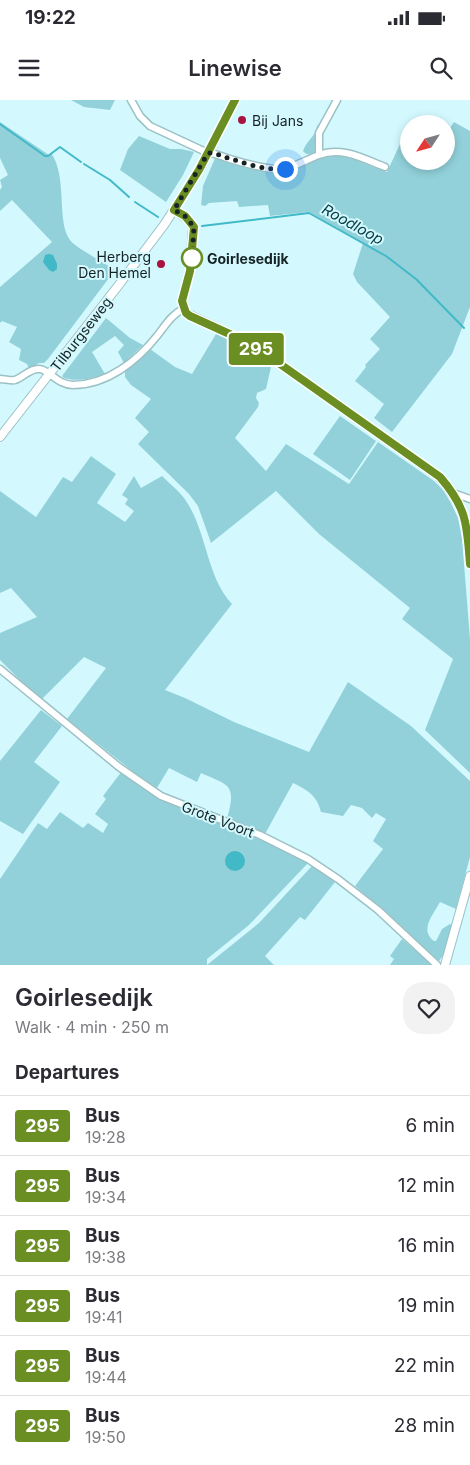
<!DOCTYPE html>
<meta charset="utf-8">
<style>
:root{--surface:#fff;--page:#f2f2f3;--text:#2b2b33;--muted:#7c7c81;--line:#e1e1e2}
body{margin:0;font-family:Inter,sans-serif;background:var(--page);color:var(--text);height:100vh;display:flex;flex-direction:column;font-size:19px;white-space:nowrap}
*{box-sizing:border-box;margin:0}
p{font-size:16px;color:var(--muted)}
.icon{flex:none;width:28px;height:28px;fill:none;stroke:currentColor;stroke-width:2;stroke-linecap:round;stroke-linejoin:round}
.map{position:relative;height:865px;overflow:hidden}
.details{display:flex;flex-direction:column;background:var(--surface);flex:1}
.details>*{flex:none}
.badge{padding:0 10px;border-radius:4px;font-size:18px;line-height:32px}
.needle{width:32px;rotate:234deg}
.controls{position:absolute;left:400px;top:15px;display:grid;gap:10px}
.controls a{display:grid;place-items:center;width:55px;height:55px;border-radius:50%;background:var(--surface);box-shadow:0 2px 8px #0003;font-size:25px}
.you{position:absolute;width:25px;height:25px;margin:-12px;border:4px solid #fff;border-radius:50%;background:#1a73e8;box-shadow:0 0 0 8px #1a73e833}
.map>.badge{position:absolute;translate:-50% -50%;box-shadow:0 0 0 2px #fff}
h2{padding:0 15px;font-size:19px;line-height:45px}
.round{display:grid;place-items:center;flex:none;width:52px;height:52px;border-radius:20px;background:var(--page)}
.head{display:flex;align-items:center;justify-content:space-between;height:85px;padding:0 15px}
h1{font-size:24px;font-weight:600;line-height:38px}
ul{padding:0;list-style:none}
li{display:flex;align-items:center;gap:15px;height:60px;padding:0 15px;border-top:1px solid var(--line)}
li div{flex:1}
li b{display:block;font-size:19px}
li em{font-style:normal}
li .badge{min-width:55px;font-weight:700;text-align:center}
.status{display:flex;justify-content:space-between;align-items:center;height:35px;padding:0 25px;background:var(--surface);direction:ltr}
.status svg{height:14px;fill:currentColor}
header{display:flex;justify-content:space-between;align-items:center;height:65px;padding:0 15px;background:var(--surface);font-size:22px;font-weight:600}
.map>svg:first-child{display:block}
</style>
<div class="status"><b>19:22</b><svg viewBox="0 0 49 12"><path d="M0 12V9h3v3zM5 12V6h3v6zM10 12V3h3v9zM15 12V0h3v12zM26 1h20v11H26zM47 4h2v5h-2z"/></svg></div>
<header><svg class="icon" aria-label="menu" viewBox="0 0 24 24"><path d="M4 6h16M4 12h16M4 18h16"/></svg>Linewise<svg class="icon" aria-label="search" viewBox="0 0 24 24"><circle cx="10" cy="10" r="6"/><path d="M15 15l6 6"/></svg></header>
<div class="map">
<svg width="470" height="865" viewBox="0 0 470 865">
<rect width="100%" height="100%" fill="#d3f9fe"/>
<path fill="#92d1da" d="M71,0h44l-5,10 -26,-3z
M326,18l4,2 -8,14v16c-7,3 -13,8 -19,1 3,-10 13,-15 14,-25z
M0,22l49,33 2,-2c17,24 5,68 19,87 3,6 38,25 45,30l-67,89 -4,4h-5l-10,6 -2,-5 -8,-4 2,-11 -12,-7 8,-15 -15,-6 -2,2v-36l52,-45 -40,-42 -12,11v-21l2,-3 -2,-7 8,-5 -8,-17z
M454,22l16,9v176l-18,47 -60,78 -18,-14 10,-14 -29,-23 11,-14 -1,-2 15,-16 -10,-10 20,-22 -33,-35 -4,-8 10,-31 -54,-31 -39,4 -2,-11 -29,2 -2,-6 -28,2 -4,3 -4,-1 2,-19 13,-30 67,15 13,-3 25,-12 13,-2 26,5 -2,2 29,11 21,-45 1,34h37v-27z
M139,36l31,13h11l13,3 -11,23 -17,27 -46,-32 8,-21z
M106,218l24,20 13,7 -19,18 -6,-11 6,-7 -9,-9 -23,16 13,22c-13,5 -28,8 -41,4l-2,-2z
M216,234l27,13 28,20 -5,22 -9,4 -1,5 3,5 -1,4 -23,31 31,33 20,-27 63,40 29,-42 56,39 9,9 8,13 7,15 4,21 8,100v134l-45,-43 28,-71 -51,-40 8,-11 -91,-74 -43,-43 -65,52 -13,-37 -9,-12 -51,-50 11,-12 -14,-14 16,-19 -20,-14 -6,-8v-6l25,-22 25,18 17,7z
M340,316l36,25 -26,39 -37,-26z
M91,356l25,18 -19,29 28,19 9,-11 -9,-7 3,-5 -6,-4 12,-19 7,12 21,-12c9,9 20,17 26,28 19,31 19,73 44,100l-67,86 20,8 49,24 75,30 39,-70 63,44 59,55v76l-14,52 -16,-7c-7,13 -21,28 -6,39h2l6,-12 8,-5 2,1 -8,29 -5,7 -84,-75 28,-37 -10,-8 13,-22 -10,-6 -4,5 -10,-10 -11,-3 -8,11 -22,-4c-4,-17 -14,-22 -28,-29l-28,51 -38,-15c9,-34 4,-33 -26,-46l-4,9 -28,-14 -12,20 -21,-14 -69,-55 39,-51 -22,-11 -42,42 -20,-17 -22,-22v-27l37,-16 -26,-29 -11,5v-102l36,26 27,-40 9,5z
M41,610l21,16 -28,36 26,20 -37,52 -23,-13v-60z
M122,671l26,20 28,15 81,32 44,20 7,5 -59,62 -42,34v6l52,-42 53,-57 23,16 -30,38 -5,-3 -35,39 9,9h-274v-86l38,-56 9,6 13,-17 23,16 5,-5 15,10 5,-9 -13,-10 11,-15 -3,-3z
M402,839l30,26h-42l4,-6 -4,-3z"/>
<path fill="#42b9c7" d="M49,154l4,1 4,9v5l-4,3 -4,-2 -6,-8 2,-7z
M225 761a10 10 0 1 1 20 0a10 10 0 1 1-20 0Z"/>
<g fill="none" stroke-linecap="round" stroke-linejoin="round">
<path stroke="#42b9c7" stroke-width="2" d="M0,24l45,32h3l12,-9 21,15
M84,64l26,16 19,17
M135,102l23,15
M202,126l107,-13 77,43 30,23 48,49"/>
<defs>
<path id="minor" d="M131,0l9,16 10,10 58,27c8,0 14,4 22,6 14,4 31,9 45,10 16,1 30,-9 44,-14 23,-9 45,4 66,12
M319,55v-22l18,-33
M0,279c5,0 11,2 15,1 8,-3 16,-12 24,-11 10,0 18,16 34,16 34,0 64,-24 84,-49 8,-10 14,-21 26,-27
M453,393l17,6
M0,569l119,98 42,29 99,39 48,24 30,20 40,31 59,55"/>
<path id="tertiary" d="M174,110c8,5 15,9 19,17l-3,44 -8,30 4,12 48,23 39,23 166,118c28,31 28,48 31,87
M0,337l118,-151 46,-61 35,-54 36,-71
M445,865l25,-89"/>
</defs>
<use href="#minor" stroke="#9cc1c5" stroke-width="9"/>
<use href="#tertiary" stroke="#9cc1c5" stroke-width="10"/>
<use href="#minor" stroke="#fff" stroke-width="6"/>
<use href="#tertiary" stroke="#fff" stroke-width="8"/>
</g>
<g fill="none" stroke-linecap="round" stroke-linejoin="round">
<defs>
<path id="line" d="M235,0l-36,70 -25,40 11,6 9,11 -4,44 -8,30 4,12 4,3 44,20 39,23 167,118c27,31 27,48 30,87"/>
</defs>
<use href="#line" stroke="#fff" stroke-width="11"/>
<use href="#line" stroke="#6b8e23" stroke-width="8"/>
<path stroke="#152325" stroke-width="5" stroke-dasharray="0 9" d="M192,158l2,-31 -9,-11 -11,-6 34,-57c9,0 15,4 23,6 17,5 37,12 54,10"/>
</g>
<g fill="#a91341" stroke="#d3f9fe" stroke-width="2">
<circle cx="242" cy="20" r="5"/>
<circle cx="161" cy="164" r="5"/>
</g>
<circle fill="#fff" stroke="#6b8e23" stroke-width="2.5" cx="192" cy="158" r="10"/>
<g text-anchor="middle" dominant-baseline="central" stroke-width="4" stroke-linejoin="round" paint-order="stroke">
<g font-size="14" fill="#152325" stroke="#d3f9fe" text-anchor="start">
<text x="252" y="20">Bij Jans</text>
<text x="151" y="156" text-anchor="end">Herberg<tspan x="151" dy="16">Den Hemel</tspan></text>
</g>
<g font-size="14" font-weight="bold" fill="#152325" stroke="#d3f9fe" text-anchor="start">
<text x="207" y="158">Goirlesedijk</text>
</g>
<g font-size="14" fill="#152325" stroke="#d3f9fe">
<text transform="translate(81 234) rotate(-52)">Tilburgseweg</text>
<text transform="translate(218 719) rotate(21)">Grote Voort</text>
</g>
<g font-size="15" font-style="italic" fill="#0a4147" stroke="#d3f9fe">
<text transform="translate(353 124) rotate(29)">Roodloop</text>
</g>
</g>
</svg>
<div class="controls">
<a><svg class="needle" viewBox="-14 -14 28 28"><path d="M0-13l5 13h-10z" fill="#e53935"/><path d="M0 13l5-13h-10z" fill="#7c7c81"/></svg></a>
</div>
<div class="you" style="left:285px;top:69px"></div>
<b class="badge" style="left:256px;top:249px;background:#6b8e23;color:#fff">295</b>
</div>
<section class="details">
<div class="head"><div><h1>Goirlesedijk</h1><p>Walk · 4 min · 250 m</p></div><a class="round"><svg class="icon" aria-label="heart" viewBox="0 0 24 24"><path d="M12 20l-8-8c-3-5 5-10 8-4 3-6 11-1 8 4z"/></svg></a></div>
<h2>Departures</h2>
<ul>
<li><span class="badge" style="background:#6b8e23;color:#fff">295</span><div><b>Bus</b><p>19:28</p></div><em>6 min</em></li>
<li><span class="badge" style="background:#6b8e23;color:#fff">295</span><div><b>Bus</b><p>19:34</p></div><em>12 min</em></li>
<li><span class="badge" style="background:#6b8e23;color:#fff">295</span><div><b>Bus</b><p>19:38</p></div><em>16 min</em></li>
<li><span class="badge" style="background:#6b8e23;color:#fff">295</span><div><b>Bus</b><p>19:41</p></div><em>19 min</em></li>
<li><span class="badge" style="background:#6b8e23;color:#fff">295</span><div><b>Bus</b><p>19:44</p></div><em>22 min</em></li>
<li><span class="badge" style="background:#6b8e23;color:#fff">295</span><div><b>Bus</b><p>19:50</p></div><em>28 min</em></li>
</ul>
</section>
